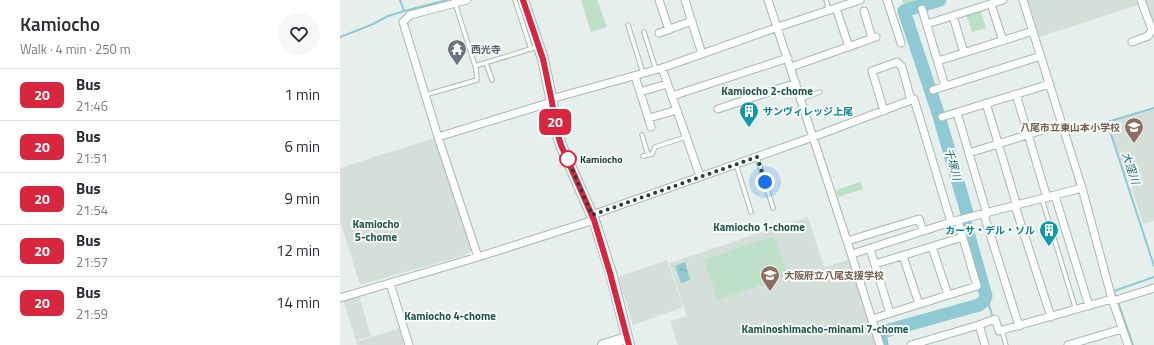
<!DOCTYPE html>
<meta charset="utf-8">
<style>
:root{--surface:#fff;--page:#f7f7f7;--text:#2b2b33;--muted:#7c7c81;--line:#e1e1e2}
body{margin:0;font-family:"Titillium Web","Noto Sans JP",sans-serif;background:var(--page);color:var(--text);height:100vh;display:flex;flex-direction:column;font-size:15px;white-space:nowrap}
*{box-sizing:border-box;margin:0}
p{font-size:13px;color:var(--muted)}
.icon{flex:none;width:22px;height:22px;fill:none;stroke:currentColor;stroke-width:2;stroke-linecap:round;stroke-linejoin:round}
.map{position:relative;flex:1;overflow:hidden}
.side{display:flex;flex-direction:column;background:var(--surface);width:340px}
.side>*{flex:none}
.badge{padding:0 8px;border-radius:6px;font-size:14px;line-height:26px}
.you{position:absolute;width:20px;height:20px;margin:-10px;border:3px solid #fff;border-radius:50%;background:#1a73e8;box-shadow:0 0 0 6px #1a73e833}
.map>.badge{position:absolute;translate:-50% -50%;box-shadow:0 0 0 2px #fff}
.round{display:grid;place-items:center;flex:none;width:42px;height:42px;border-radius:21px;background:var(--page)}
.summary{display:flex;align-items:center;justify-content:space-between;height:68px;padding:0 20px}
h1{font-size:19px;font-weight:600;line-height:30px}
ul{padding:0;list-style:none}
li{display:flex;align-items:center;gap:12px;height:52px;padding:0 20px;border-top:1px solid var(--line)}
li div{flex:1}
li b{display:block;font-size:15px}
li em{font-style:normal}
li .badge{min-width:44px;font-weight:700;text-align:center}
main{display:flex;flex:1;min-height:0}
.map>svg:first-child{display:block}
</style>
<main>
<section class="side">
<div class="summary"><div><h1>Kamiocho</h1><p>Walk · 4 min · 250 m</p></div><a class="round"><svg class="icon" aria-label="heart" viewBox="0 0 24 24"><path d="M12 20l-8-8c-3-5 5-10 8-4 3-6 11-1 8 4z"/></svg></a></div>
<ul>
<li><span class="badge" style="background:#d7263d;color:#fff">20</span><div><b>Bus</b><p>21:46</p></div><em>1 min</em></li>
<li><span class="badge" style="background:#d7263d;color:#fff">20</span><div><b>Bus</b><p>21:51</p></div><em>6 min</em></li>
<li><span class="badge" style="background:#d7263d;color:#fff">20</span><div><b>Bus</b><p>21:54</p></div><em>9 min</em></li>
<li><span class="badge" style="background:#d7263d;color:#fff">20</span><div><b>Bus</b><p>21:57</p></div><em>12 min</em></li>
<li><span class="badge" style="background:#d7263d;color:#fff">20</span><div><b>Bus</b><p>21:59</p></div><em>14 min</em></li>
</ul>
</section>
<div class="map">
<svg width="814" height="345" viewBox="0 0 814 345">
<defs>
<pattern id="water-ripples" width="26" height="14" patternUnits="userSpaceOnUse"><rect width="26" height="14" fill="#8ec9d4"/><path d="M2 4q2-2 4 0t4 0M15 11q2-2 4 0t4 0" fill="none" stroke="#74a5ad"/></pattern>
</defs>
<rect width="100%" height="100%" fill="#e6efeb"/>
<path fill="#d4dfda" d="M688,0h108l2,5 -99,32z
M804,0h10v30z
M814,108v113l-11,3 -15,-48 -4,1 -17,-55z
M94,138l39,112 -7,5 -106,30 -20,-64v-53z
M468,217l16,50 27,-8 27,86h-200l-8,-24 17,-5 -18,-53z
M327,260l16,47 -50,18 -15,-48z
M19,295l12,41 -15,5 -13,-42z
M59,328l5,17h-47l-1,-3z"/>
<path fill="#bfe0c8" d="M241,0h16l10,27 -16,5z
M562,0h21l1,3 -19,7z
M640,9l6,19 -14,4 -6,-18z
M520,182l3,7 -25,8 -2,-7z
M434,236l14,40 -70,24 -14,-40z"/>
<path fill="url(#water-ripples)" d="M345,262l5,18 -9,3 -6,-17z"/>
<g fill="none" stroke-linecap="round" stroke-linejoin="round">
<path stroke="#8ec9d4" stroke-width="2" d="M60,0l4,11
M0,37l31,-12 17,-9 16,-5 43,-11
M814,108l-47,14 47,144
M646,296l7,22
M776,297l-2,-6 40,-14
M778,302l15,43"/>
<path stroke="#8ec9d4" stroke-width="13" d="M542,345l-2,-11 2,-2 97,-27 5,-4 2,-5 -21,-74 2,-9 -28,-97 -35,-105 36,-11"/>
<defs>
<path id="lane" d="M175,0l16,49
M486,0l3,10
M288,25l15,48
M304,32l12,38
M146,63l6,17
M135,66l62,-19
M85,95l52,-15 -1,-11 -21,-66
M460,99l20,-7
M302,135l6,20
M303,156l9,-2 3,-7 31,-10
M417,157l16,51
M396,164l15,48
M702,199l34,111
M662,331l4,14"/>
<path id="street" d="M127,0l-57,15 -7,7 35,115 40,120
M319,0l10,30
M345,0l17,54
M428,0l79,241 33,104
M547,0l14,43
M683,0l59,188 30,111 16,46
M651,4l12,37
M496,8l13,39
M582,9l23,77
M524,11l8,27
M613,16l11,37
M587,24l76,-24
M319,33l33,-12
M792,42l16,-6 4,-6 -11,-30
M598,61l95,-30
M451,67l85,-30
M322,68l116,-41 82,-27
M295,76l16,51
M593,90l108,-34
M300,92l27,-8
M676,94l31,104
M332,96l116,-38
M211,99l111,-31 38,108
M646,103l31,103
M378,109l78,-26
M544,111l-12,-40 25,-9 5,5 9,33
M617,113l30,101
M602,117l108,-33
M309,118l28,-8
M98,137l114,-35
M629,153l93,-29
M715,196l34,110
M675,206l36,111
M252,215l221,-78 101,-38 37,123
M644,215l35,111
M507,241l72,-22 4,12
M592,247l16,48
M530,249l20,64
M512,254l99,-32 131,-34
M563,256l16,48
M535,264l88,-27
M50,283l19,62
M0,298l138,-41 116,-37
M773,301l41,-13
M532,319l105,-33 -19,-65
M571,345l68,-20
M645,345l-6,-20 16,-6 4,12 113,-32
M728,345l54,-16"/>
<path id="secondary" d="M183,0l20,59 9,43 4,27 5,16 33,75 17,53 18,72
M263,345l24,-7"/>
</defs>
<use href="#lane" stroke="#a8b8b2" stroke-width="5.5"/>
<use href="#street" stroke="#a8b8b2" stroke-width="9"/>
<use href="#secondary" stroke="#a4bbb3" stroke-width="12"/>
<use href="#lane" stroke="#fff" stroke-width="3.5"/>
<use href="#street" stroke="#fff" stroke-width="7"/>
<use href="#secondary" stroke="#fff" stroke-width="10"/>
</g>
<g fill="none" stroke-linecap="round" stroke-linejoin="round">
<defs>
<path id="line" d="M183,0l20,59 9,43 4,27 5,16 33,75 16,53 19,72"/>
</defs>
<use href="#line" stroke="#fff" stroke-width="9"/>
<use href="#line" stroke="#d7263d" stroke-width="6"/>
<path stroke="#24423a" stroke-width="4" stroke-dasharray="0 7.2" d="M228,159l-2,-4 26,60 165,-58 8,25"/>
</g>
<defs>
<symbol id="temple-pin" viewBox="-11 -11 22 30"><path d="M0 17L-7.5 6A9.5 9.5 0 1 1 7.5 6Z" fill="#6b7280" stroke="#f7fbf9"/><path d="M0-6L5-2H3V0L6.5 2.5H4V6H1.5V3h-3V6H-4V2.5H-6.5L-3 0V-2H-5Z" fill="#fff"/></symbol>
<symbol id="building-pin" viewBox="-11 -11 22 30"><path d="M0 17L-7.5 6A9.5 9.5 0 1 1 7.5 6Z" fill="#0f9aa8" stroke="#f7fbf9"/><path d="M-4-6H4V6H1V3H-1V6H-4ZM-2.5-4.3h1.7v1.8h-1.7ZM.8-4.3h1.7v1.8H.8ZM-2.5-1h1.7V.8h-1.7ZM.8-1h1.7V.8H.8Z" fill="#fff"/></symbol>
<symbol id="school-pin" viewBox="-11 -11 22 30"><path d="M0 17L-7.5 6A9.5 9.5 0 1 1 7.5 6Z" fill="#8d6e63" stroke="#f7fbf9"/><path d="M0-5L7-2L0 1L-7-2ZM-4 1L0 2.5L4 1V4Q0 6-4 4Z" fill="#fff"/></symbol>
</defs>
<g fill-rule="evenodd">
<use href="#temple-pin" x="106" y="38" width="22" height="30"/>
<use href="#building-pin" x="398" y="100" width="22" height="30"/>
<use href="#school-pin" x="783" y="116" width="22" height="30"/>
<use href="#building-pin" x="698" y="219" width="22" height="30"/>
<use href="#school-pin" x="419" y="264" width="22" height="30"/>
</g>
<circle fill="#fff" stroke="#d7263d" stroke-width="2" cx="228" cy="159" r="8"/>
<g text-anchor="middle" dominant-baseline="central" stroke-width="4" stroke-linejoin="round" paint-order="stroke">
<g font-size="10" font-weight="bold" fill="#5b616d" stroke="#f7fbf9" text-anchor="start">
<text x="131" y="49">西光寺</text>
</g>
<g font-size="10" font-weight="bold" fill="#0d838f" stroke="#f7fbf9" text-anchor="start">
<text x="423" y="111">サンヴィレッジ上尾</text>
<text x="695" y="230" text-anchor="end">カーサ・デル・ソル</text>
</g>
<g font-size="10" font-weight="bold" fill="#785e54" stroke="#f7fbf9" text-anchor="end">
<text x="780" y="127">八尾市立東山本小学校</text>
<text x="444" y="275" text-anchor="start">大阪府立八尾支援学校</text>
</g>
<g font-size="10" font-weight="bold" fill="#24423a" stroke="#f7fbf9" text-anchor="start">
<text x="240" y="159">Kamiocho</text>
</g>
<g font-size="11" font-weight="bold" fill="#1f5548" stroke="#f7fbf9">
<text x="427" y="91">Kamiocho 2-chome</text>
<text x="36" y="224">Kamiocho<tspan x="36" dy="13">5-chome</tspan></text>
<text x="419" y="227">Kamiocho 1-chome</text>
<text x="110" y="316">Kamiocho 4-chome</text>
<text x="485" y="329">Kaminoshimacho-minami 7-chome</text>
</g>
<g font-size="11" font-style="italic" fill="#1c6f80" stroke="#f7fbf9">
<text transform="translate(613 164) rotate(74)">千塚川</text>
<text transform="translate(791 168) rotate(72)">大窪川</text>
</g>
</g>
</svg>
<div class="you" style="left:425px;top:182px"></div>
<b class="badge" style="left:215px;top:122px;background:#d7263d;color:#fff">20</b>
</div>
</main>
